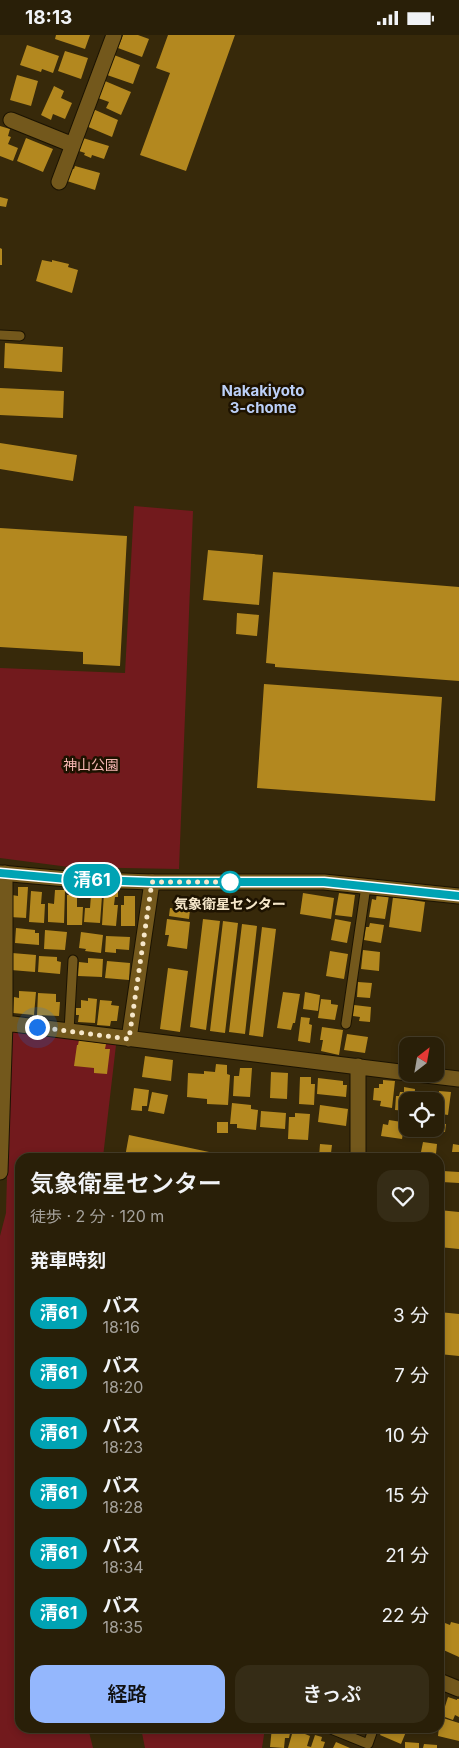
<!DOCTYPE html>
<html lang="ja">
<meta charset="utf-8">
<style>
:root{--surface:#291f08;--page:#352c16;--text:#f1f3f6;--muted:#a5a29c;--line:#453d29;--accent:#94b7fd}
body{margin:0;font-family:Inter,"Noto Sans JP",sans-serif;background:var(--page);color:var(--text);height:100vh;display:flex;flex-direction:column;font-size:19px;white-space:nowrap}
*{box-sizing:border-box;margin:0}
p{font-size:16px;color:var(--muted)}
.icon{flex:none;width:28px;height:28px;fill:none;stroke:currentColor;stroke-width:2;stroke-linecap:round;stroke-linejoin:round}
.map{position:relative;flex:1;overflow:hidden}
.side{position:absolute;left:15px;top:1118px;width:429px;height:580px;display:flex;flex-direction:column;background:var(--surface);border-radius:15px;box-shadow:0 2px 8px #0003,0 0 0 1px var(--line)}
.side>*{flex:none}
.badge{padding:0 10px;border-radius:16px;font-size:18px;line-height:32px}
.needle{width:32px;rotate:31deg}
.buttons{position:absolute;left:399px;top:1002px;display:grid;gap:10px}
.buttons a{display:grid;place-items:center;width:45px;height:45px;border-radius:10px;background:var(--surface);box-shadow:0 2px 8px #0003,0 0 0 1px var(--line);font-size:25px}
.you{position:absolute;width:25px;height:25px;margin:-12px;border:4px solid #fff;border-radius:50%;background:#1a73e8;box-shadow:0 0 0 8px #1a73e833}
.map>.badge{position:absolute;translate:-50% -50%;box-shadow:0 0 0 2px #fff}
h2{padding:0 15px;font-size:19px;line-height:45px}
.round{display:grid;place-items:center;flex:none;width:52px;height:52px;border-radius:15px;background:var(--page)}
.overview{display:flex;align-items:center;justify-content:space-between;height:85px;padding:0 15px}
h1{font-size:24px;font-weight:600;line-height:38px}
.cta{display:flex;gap:10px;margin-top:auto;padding:10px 15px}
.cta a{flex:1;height:58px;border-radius:15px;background:var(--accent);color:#111;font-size:20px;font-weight:600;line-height:58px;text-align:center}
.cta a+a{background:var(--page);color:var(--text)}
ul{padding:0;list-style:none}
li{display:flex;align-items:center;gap:15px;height:60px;padding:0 15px}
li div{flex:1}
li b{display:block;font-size:19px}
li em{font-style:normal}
li .badge{min-width:55px;font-weight:700;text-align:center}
.status{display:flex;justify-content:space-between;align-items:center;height:35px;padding:0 25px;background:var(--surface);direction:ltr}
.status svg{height:14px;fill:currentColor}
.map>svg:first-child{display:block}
</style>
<div class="status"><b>18:13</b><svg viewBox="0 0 49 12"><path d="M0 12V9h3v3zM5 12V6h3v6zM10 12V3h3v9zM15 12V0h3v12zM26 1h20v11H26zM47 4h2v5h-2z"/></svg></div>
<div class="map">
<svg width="459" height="1713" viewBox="0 0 459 1713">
<rect width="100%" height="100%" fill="#37290a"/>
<path fill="#721a1d" d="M134,471l59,5 -14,358 -110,-2 -69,-9v-190l125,5z
M11,995l105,15 -13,112h-83v570l68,1 5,20h-93v-512l6,-23z
M141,1693v-1l124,1 -3,20h-117z"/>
<path fill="#b3881f" d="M56,0h34l-5,14 -30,-10z
M123,0h15l11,4 -7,18 -24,-9z
M168,0h67l-49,136 -46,-16 30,-82 -14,-5z
M27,10l32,11 -6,17 -11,-4 -1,3 -21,-7z
M65,16l23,7 -7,21 -23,-8z
M114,20l26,10 -7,19 -26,-9z
M17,40l21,6 -7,25 -21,-6z
M105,46l26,11 -10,23 -15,-7 3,-6 -11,-4z
M54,51l10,5 -3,7 11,5 -7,16 -12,-5 -2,6 -10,-5z
M93,74l25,11 -6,17 -26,-11z
M0,91l10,3 -2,7 3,1 -3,7 10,4 -5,13 -13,-5z
M26,103l27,11 -10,23 -26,-11z
M83,103l26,8 -5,13 -12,-4 -1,3 -7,-3 1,-2 -6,-2z
M75,131l25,7 -5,17 -28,-9 4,-13 3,1z
M0,162l8,2 -2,8 -6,-1z
M0,213l2,1v16h-2z
M42,225l10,2v-2l17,4 -1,3 10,3 -6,23 -36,-12z
M5,308l58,4 -1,25 -58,-4z
M0,353l64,3 -1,27 -63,-3z
M0,408l77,12 -4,26 -73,-12z
M0,493l127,8 -7,130 -37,-2v-12l-83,-5z
M208,515l55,5 -4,50 -56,-5z
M273,537l186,15v94l-184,-14v-3l-9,-1z
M237,578l22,2 -2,21 -21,-2z
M264,649l178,13 -7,104 -178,-13z
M18,852h10l-2,31 -16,-1 2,-22 6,1z
M55,855h10l-1,33 -16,-1v-19l6,1z
M31,856l11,1 -1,12h4l-1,19 -15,-1z
M110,856l8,1v5h-3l-1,8h4l-2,21 -14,-1 2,-32 6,1z
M303,858l31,5 -3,21 -31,-5z
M339,858l16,2 -3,22 -17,-2z
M377,858l12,2 -4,24 -16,-2 3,-18 4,1z
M67,860h10v12h6l-1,18h-15z
M91,860l11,1 -2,27 -16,-1 1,-14h5z
M124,861h11v30h-14v-21h3z
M393,862l32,5 -4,30 -32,-5z
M170,873l20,2 -1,9 -20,-3z
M167,884l23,3 -3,27 -20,-3 2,-11h-4z
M203,884l17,2 -14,109 -16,-3z
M335,884l16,3 -4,21 -16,-3z
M223,886l15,2 -13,110 -15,-2z
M370,888l14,2 -3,18 -17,-3 2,-13h3z
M242,889l15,2 -12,108 -16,-2z
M262,892l14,2 -13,108 -14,-2z
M16,893l19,2v3h4v12l-24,-2z
M45,895l22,2 -2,18 -21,-1z
M81,897l22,3 -2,18 -16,-2 1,-2 -7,-1z
M106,901l24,1 -1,13 -13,-1v4l-11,-1z
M363,915l17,2 -1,19 -18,-2z
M330,916l18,3 -4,25 -18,-3z
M12,918l24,2 -1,17 -24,-2z
M39,921l18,1v4l4,1 -1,12 -22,-2z
M88,923l15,1 -1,18 -24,-1 1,-14 9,1z
M107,926l23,2 -1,17 -24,-2z
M168,933l20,3 -8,61 -20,-3z
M358,947l14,1 -2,15 -13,-1z
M19,956l17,1 -2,23 -21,-2 1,-16 5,1z
M283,957l17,2 -5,29h-2l-2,7 -14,-2z
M305,957l15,3 -2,16 -15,-2z
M38,958l18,1v8h4l-1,14 -22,-1z
M88,963l9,1 -2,24 -17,-1 1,-7h-3v-7h5v-8l7,1z
M321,964l10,1v4l7,1 -3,15 -17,-2z
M100,965l12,1 -1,4 8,1 -2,15h-6l-1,5 -13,-1z
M354,970l17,2 -1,15 -11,-1 1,-4 -7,-1z
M301,982l9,1 -1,6 3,1 -2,18 -12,-2z
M322,992l21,3 -4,25 -18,-4 2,-11h-3z
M347,999l21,3 -3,16 -21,-3z
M79,1005l27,4 -1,5h5l-3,25 -13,-1v-5l-20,-2 3,-21h1z
M145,1021l28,4 -2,21 -29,-4z
M216,1029l11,1v9l3,1 -2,30 -21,-1v-5l-20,-2 1,-24 16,1v-3l11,1z
M240,1033h12l-2,29 -17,-1 1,-20h5z
M271,1037l17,1 -1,26 -17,-1z
M300,1042h11v7h4l-1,21 -15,-1z
M318,1043l25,3v4h4l-1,12 -29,-3z
M383,1045l12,1 -3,27 -12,-2 1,-5 -8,-1 1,-12h5v-4h4z
M404,1052l11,2 -1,12h-6v10l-13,-1 1,-14h3l1,-4h4z
M134,1053l15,2 -2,16h-5v5l-11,-1z
M439,1056l12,1 -3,23 -13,-2v-12h-10v-2l8,1 1,-7 5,1z
M152,1057l16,3 -4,19 -16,-3z
M232,1068l19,2v4l7,1 -2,20 -19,-2v-4h-7z
M320,1070l28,4 -2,17 -28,-4z
M261,1076l25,2 -1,16 -25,-2z
M295,1078l15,1 -2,26 -20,-1 1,-22h6z
M389,1085l19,3v6h3l-1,5 -7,-1 -1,6 -21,-3 2,-12 5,1z
M217,1087h11v11h-11z
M435,1088l11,1 -1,8 -14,-2 4,-1z
M414,1094h16l-1,8 -15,-2z
M129,1100l99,21v1h-103z
M423,1107l14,2 -1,10 -15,-2z
M320,1109l12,1 -1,8h14v4h-26z
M453,1109l6,1v7h-7z
M443,1136l16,1v11l-17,-1z
M439,1175l20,2v37l-20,-2z
M439,1277l20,2v42l-20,-2z
M451,1587l8,2v33l-20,-9v-9l6,-16 5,2z
M448,1662l9,3v-1h2v18l-4,-2 -2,5 -11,-4z
M440,1683l2,1 1,-1 16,5v18l-21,-5z
M272,1692l19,1 -2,10h-4l-1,10 -14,-1z
M294,1692l12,3 -1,4 5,2 -3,10 4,1 4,-12 7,2 -1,4 4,1 -2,6h-35z
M384,1692h24l-7,17 -21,-9z
M336,1707l14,6h-17z
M405,1707l14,1v5h-14z
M424,1709l13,1v3h-14z"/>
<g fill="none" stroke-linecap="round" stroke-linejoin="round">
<defs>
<path id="service" d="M0,300l20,1
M346,989l20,-138
M69,996l4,-71
M326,1692l42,17 6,-17"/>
<path id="minor" d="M11,85l62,25
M59,147l55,-147
M0,986l5,2 403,50
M129,1004l23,-157
M417,1039l42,5
M358,1122v-91
M0,1137l5,-149v-150
M439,1646l20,8"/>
<path id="tertiary" d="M0,838l67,6 85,3h172l135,14"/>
</defs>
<use href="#service" stroke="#1b1302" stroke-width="11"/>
<use href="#minor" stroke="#1b1302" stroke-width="17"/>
<use href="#tertiary" stroke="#1b1302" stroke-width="17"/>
<use href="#service" stroke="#73581c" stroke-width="9"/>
<use href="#minor" stroke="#73581c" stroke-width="15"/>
<use href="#tertiary" stroke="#73581c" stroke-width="15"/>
</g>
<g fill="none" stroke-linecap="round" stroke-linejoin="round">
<defs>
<path id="line" d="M0,838l67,6 85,3h172l135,14"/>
</defs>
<use href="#line" stroke="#fff" stroke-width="11"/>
<use href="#line" stroke="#00a3b4" stroke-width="8"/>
<path stroke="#f6e7ca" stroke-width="5" stroke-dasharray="0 9" d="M37,992l92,12 23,-157h78"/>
</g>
<circle fill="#fff" stroke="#00a3b4" stroke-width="2.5" cx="230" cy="847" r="10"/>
<g text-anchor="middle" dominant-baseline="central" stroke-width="5" stroke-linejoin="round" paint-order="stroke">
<g font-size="14" fill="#f6b7b2" stroke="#1d1200">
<text x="91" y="729">神山公園</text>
</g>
<g font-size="14" font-weight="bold" fill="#f6e7ca" stroke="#1d1200">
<text x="230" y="868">気象衛星センター</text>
</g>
<g font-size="15" font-weight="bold" fill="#bcd0f8" stroke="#1d1200">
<text x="263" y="355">Nakakiyoto<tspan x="263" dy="17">3-chome</tspan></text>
</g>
</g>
</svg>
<div class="buttons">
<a><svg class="needle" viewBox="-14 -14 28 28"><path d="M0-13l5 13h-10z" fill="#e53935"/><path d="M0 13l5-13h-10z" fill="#a5a29c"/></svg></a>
<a><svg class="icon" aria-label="locate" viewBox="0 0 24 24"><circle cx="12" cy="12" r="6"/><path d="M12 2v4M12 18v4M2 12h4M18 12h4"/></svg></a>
</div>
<div class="you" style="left:37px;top:992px"></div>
<b class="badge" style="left:92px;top:845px;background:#00a3b4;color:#fff">清61</b>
<section class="side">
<div class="overview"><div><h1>気象衛星センター</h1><p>徒歩 · 2 分 · 120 m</p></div><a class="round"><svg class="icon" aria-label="heart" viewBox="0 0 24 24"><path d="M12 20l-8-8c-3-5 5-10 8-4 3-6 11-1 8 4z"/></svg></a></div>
<h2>発車時刻</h2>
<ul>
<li><span class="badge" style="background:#00a3b4;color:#fff">清61</span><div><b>バス</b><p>18:16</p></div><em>3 分</em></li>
<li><span class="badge" style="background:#00a3b4;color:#fff">清61</span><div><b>バス</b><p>18:20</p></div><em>7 分</em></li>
<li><span class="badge" style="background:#00a3b4;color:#fff">清61</span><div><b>バス</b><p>18:23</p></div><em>10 分</em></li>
<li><span class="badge" style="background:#00a3b4;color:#fff">清61</span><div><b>バス</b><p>18:28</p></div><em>15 分</em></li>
<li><span class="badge" style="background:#00a3b4;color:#fff">清61</span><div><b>バス</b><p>18:34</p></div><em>21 分</em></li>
<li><span class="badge" style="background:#00a3b4;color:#fff">清61</span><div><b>バス</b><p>18:35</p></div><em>22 分</em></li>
</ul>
<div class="cta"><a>経路</a><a>きっぷ</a></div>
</section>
</div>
